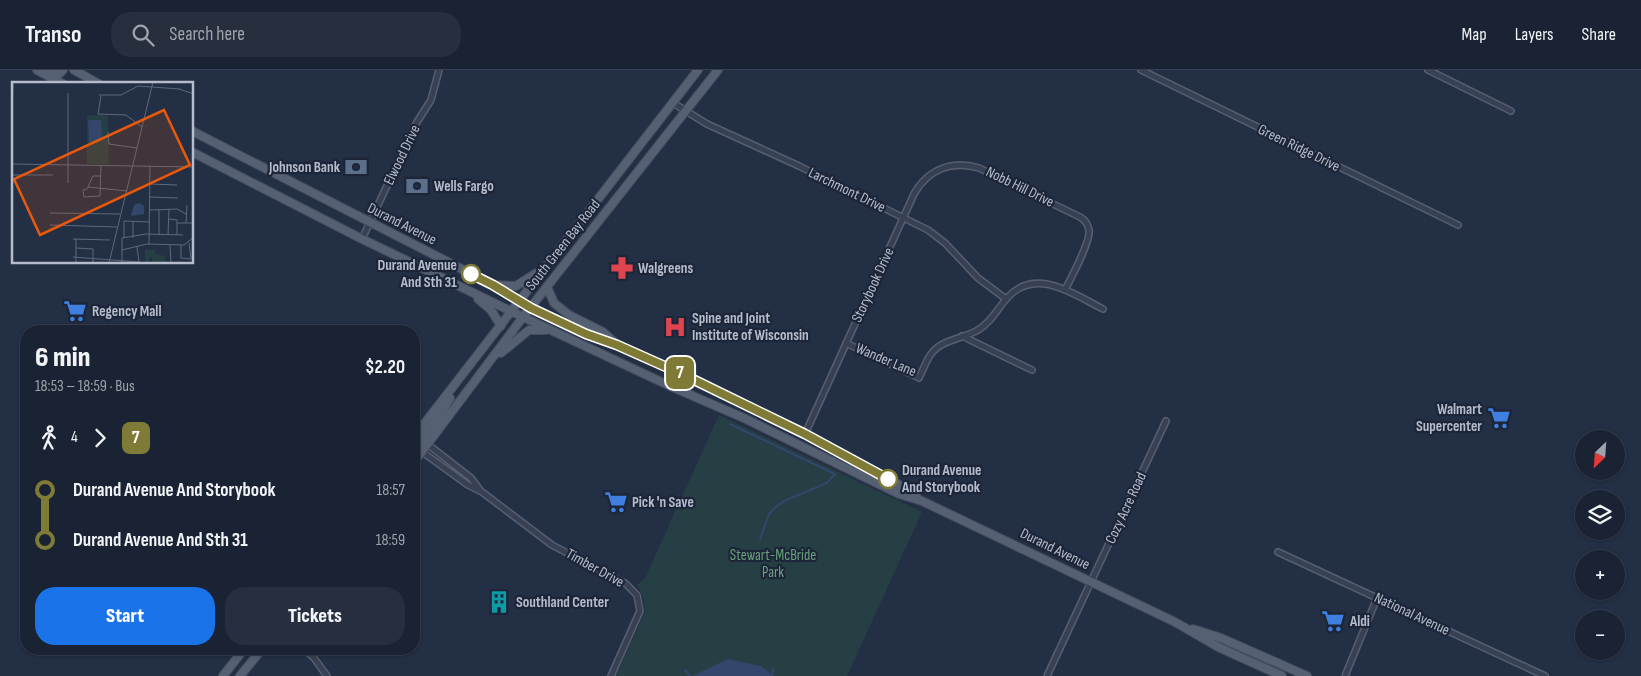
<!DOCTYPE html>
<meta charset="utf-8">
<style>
:root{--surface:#1a2333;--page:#272f3f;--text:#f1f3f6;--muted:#9fa4ac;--line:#38404e;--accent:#1a73e8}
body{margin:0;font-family:"Sofia Sans Condensed",sans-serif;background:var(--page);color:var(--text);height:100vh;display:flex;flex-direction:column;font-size:19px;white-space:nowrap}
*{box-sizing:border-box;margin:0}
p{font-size:16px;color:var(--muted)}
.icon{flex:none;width:28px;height:28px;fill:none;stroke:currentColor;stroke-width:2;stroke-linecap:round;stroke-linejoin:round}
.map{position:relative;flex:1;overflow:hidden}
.details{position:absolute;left:20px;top:255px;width:400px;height:330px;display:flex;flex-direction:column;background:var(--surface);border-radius:20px;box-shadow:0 1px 4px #0004,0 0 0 1px var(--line)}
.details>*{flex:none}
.badge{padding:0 10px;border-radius:8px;font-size:18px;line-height:32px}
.needle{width:32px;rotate:205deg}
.tools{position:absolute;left:1575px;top:360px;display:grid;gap:10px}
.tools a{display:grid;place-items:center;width:50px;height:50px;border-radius:50%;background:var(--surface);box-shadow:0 1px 4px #0004,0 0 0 1px var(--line);font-size:25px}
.map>.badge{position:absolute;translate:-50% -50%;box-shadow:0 0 0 2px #fff}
.legs{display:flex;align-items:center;gap:8px;height:55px;padding:0 15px;font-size:16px}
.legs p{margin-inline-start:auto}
.overview{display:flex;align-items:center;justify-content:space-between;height:85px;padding:0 15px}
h1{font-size:28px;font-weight:800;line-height:38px}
.action{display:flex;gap:10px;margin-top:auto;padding:10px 15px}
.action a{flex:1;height:58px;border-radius:20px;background:var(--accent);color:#fff;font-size:20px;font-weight:800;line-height:58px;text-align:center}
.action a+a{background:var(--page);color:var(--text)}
ul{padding:0 15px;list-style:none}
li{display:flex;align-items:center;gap:18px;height:50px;font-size:19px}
li i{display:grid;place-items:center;width:8px;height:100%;margin:0 6px;background:currentColor}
li i::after{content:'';width:12px;height:12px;margin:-6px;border:4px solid;border-radius:50%;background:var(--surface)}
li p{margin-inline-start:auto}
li:first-child i{background:linear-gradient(#0000 50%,currentColor 0)}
li:last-child i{background:linear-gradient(currentColor 50%,#0000 0)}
header{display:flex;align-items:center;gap:30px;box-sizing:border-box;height:70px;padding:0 25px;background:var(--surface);border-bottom:1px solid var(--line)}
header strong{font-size:24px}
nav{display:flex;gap:28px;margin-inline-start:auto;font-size:18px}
.search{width:350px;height:45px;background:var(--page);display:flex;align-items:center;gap:12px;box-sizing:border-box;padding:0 18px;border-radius:20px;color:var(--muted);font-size:19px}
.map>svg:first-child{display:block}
</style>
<header>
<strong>Transo</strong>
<div class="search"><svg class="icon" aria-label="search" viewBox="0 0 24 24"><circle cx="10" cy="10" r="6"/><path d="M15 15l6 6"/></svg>Search here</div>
<nav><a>Map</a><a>Layers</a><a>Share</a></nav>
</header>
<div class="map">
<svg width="1641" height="606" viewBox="0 0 1641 606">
<rect width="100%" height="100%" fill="#232f44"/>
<path fill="#263f45" d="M719,345l203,97 -75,164h-231l29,-64c0,-11 -2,-18 -8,-27l8,-7z"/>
<path fill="#34466b" d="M728,589l33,7 12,10h-81z"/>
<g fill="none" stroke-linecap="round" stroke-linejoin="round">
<path stroke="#34466b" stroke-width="2" d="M730,354l105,50 -8,9 -43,18 -8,6 -7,7 -9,25
M685,600l5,6
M772,606l1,-7"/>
<defs>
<path id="street" d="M1141,0l317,155
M1428,0l83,41
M673,33l34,21 92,42 129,64 17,13 33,35 28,21
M362,169l55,-117 14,-22 8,-30
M962,266l70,34
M846,273l73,35c4,-8 7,-17 12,-24 11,-15 32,-15 47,-24 14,-8 20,-23 31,-34 28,-29 66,-1 94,13
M805,364l109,-240c14,-25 38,-34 65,-26l101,49c5,3 8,7 9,13 2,11 -18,48 -24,60
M426,373l45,35 9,12
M414,376l54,39 14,7 70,53 73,38 12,12 3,16 -29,65
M1278,482l267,124
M304,579l10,9 13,18
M1047,606l119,-255
M1345,606l32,-78"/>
<path id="primary" d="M37,0l26,14
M48,0l8,4h3l4,-4
M74,0l25,14
M192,61l301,154 38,23 55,26 31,11 65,29 123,60 98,53 14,10
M192,82l170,87 161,78 147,69 76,33 153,75 23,7 253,121 43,25 64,29
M494,215l22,1 27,-17
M547,217l7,16 15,12 34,17 12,11
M478,229l13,11 10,16
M501,283l28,-23h17
M672,316l12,-2 1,-5 -3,-5
M414,367l284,-367
M414,379l2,-14
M422,382l-1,-12 18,-23 11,-19
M414,392l109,-145 195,-247
M1193,559l28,9 86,38
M223,606l21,-27
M240,606l22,-27"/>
</defs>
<use href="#street" stroke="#565f71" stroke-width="8"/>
<use href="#primary" stroke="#424a5d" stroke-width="10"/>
<use href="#street" stroke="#384153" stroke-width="5"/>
<use href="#primary" stroke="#566073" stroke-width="8"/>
</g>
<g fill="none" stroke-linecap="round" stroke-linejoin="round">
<defs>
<path id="line-1" d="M471,204l22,11 38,23 55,26 31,11 65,29 123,60 83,45"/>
</defs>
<use href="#line-1" stroke="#fff" stroke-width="11"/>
<use href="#line-1" stroke="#7f7b37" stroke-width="8"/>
</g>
<defs>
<symbol id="bank-bare" viewBox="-9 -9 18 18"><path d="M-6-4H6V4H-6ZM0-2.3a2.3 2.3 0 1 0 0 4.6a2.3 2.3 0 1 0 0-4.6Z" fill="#5c6f8a" stroke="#1d2639" stroke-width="2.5" paint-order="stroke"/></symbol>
<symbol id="pharmacy-bare" viewBox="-9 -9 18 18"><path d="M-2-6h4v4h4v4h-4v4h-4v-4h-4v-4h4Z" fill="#e0444e" stroke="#1d2639" stroke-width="2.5" paint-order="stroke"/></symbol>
<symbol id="supermarket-bare" viewBox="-9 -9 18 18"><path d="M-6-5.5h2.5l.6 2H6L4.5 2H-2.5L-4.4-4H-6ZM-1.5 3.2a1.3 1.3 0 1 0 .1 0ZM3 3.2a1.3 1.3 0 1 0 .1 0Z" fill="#3f7fe0" stroke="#1d2639" stroke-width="2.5" paint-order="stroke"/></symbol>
<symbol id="hospital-bare" viewBox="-9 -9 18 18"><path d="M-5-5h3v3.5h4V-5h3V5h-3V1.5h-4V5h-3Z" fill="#e0444e" stroke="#1d2639" stroke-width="2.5" paint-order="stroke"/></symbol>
<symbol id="building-bare" viewBox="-9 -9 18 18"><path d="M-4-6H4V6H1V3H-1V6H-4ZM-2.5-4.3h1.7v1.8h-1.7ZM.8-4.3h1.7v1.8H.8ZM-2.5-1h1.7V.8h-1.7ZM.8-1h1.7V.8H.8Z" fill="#0f9aa8" stroke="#1d2639" stroke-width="2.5" paint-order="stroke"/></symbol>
</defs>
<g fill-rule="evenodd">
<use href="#bank-bare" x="340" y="81" width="32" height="32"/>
<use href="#bank-bare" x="401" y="100" width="32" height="32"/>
<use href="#pharmacy-bare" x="606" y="182" width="32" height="32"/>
<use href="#supermarket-bare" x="59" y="225" width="32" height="32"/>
<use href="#hospital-bare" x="659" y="241" width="32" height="32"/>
<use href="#supermarket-bare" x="1483" y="332" width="32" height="32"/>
<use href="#supermarket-bare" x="600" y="416" width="32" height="32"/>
<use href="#building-bare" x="483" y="516" width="32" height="32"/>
<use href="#supermarket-bare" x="1317" y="535" width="32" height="32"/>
</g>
<g fill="#fff" stroke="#7f7b37" stroke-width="2.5">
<circle cx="471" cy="204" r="9"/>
<circle cx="888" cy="409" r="9"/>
</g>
<g text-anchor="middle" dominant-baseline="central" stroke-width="4.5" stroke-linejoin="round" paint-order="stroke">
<g font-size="15" fill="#b5bdcd" stroke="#1d2639">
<text transform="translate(1299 78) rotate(26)">Green Ridge Drive</text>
<text transform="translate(402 85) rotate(-64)">Elwood Drive</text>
<text transform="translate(1020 117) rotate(26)">Nobb Hill Drive</text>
<text transform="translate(847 120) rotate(26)">Larchmont Drive</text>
<text transform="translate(402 154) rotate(27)">Durand Avenue</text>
<text transform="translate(563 175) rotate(-52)">South Green Bay Road</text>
<text transform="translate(873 215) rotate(-65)">Storybook Drive</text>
<text transform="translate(886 290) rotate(23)">Wander Lane</text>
<text transform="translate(1126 438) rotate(-65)">Cozy Acre Road</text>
<text transform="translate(1055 479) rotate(26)">Durand Avenue</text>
<text transform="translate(595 498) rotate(29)">Timber Drive</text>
<text transform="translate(1412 544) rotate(25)">National Avenue</text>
</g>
<g font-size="15" font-weight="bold" fill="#b5bdcd" stroke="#1d2639" text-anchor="start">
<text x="340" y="97" text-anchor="end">Johnson Bank</text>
<text x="434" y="116">Wells Fargo</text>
<text x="638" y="198">Walgreens</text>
<text x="92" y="241">Regency Mall</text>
<text x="692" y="248">Spine and Joint<tspan x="692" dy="17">Institute of Wisconsin</tspan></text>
<text x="1482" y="339" text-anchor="end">Walmart<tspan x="1482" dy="17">Supercenter</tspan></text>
<text x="632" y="432">Pick 'n Save</text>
<text x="516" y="532">Southland Center</text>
<text x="1350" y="551">Aldi</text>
</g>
<g font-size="15" font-weight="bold" fill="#b5bdcd" stroke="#1d2639" text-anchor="end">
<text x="457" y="195">Durand Avenue<tspan x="457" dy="17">And Sth 31</tspan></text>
<text x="902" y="400" text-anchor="start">Durand Avenue<tspan x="902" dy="17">And Storybook</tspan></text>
</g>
<g font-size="15" fill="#6aa17b" stroke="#1d2639">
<text x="773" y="485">Stewart-McBride<tspan x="773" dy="17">Park</tspan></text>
</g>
</g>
<g transform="translate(12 12)">
<rect width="181" height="181" fill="#232f44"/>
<path d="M75,33h21l1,49h-22zM143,163v9l10,2v7l-12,-1 -2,-6 -3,6h-8l5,-1v-11h9z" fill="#263f45"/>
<path d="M76,38h13l1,18 -4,4h-9zM127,121l5,3v8l-13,2 3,-11z" fill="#34466b"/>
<path fill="none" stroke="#5d687b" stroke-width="1" d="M167,7l15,5M56,11v90M87,13h22l17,-9 42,3M89,14l-3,18 28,1 16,12M0,26l1,-26M96,50l1,12 28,4M0,82l182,3M1,93h40M138,102l27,1M76,105l39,4M71,108l1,7 16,-1 1,-30M71,108l4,-1 6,-13h8M138,115l28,1M138,128l27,-1 9,5M38,131l70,1M157,137l8,1v15M121,139v17M165,141h17M174,141l1,-18M38,143l67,2M147,153v-26M156,153l1,-26M112,156v-17l26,1M61,157l37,1M64,157v24M137,162l1,-78M158,163l1,18M169,163v13l10,1 -2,-16M64,166l17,1v14M110,168l25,-6 37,1 10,-8M61,175l66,5 -2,-15M97,181l44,-181M110,181v-25l24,-4 37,1"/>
<path fill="#e8590c" fill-opacity="0.15" stroke="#e8590c" stroke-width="2.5" d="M152,28l26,55 -150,70 -26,-56z"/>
<rect width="181" height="181" fill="none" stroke="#b5bdcd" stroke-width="2.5"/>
</g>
</svg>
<div class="tools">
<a><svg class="needle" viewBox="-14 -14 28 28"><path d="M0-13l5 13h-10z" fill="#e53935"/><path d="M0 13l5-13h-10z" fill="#9fa4ac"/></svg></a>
<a><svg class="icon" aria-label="layers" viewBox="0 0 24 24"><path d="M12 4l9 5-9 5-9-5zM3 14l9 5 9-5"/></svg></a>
<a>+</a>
<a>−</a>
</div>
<b class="badge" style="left:680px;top:303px;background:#7f7b37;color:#fff">7</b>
<section class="details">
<div class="overview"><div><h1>6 min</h1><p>18:53 – 18:59 · Bus</p></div><b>$2.20</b></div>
<div class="legs"><svg class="icon" aria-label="walk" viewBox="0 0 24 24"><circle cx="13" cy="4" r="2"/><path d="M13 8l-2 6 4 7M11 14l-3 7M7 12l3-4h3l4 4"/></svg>4<svg class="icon" aria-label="forward" viewBox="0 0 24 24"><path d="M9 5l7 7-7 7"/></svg><b class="badge" style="background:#7f7b37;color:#fff">7</b></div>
<ul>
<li><i style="color:#7f7b37"></i><b>Durand Avenue And Storybook</b><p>18:57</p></li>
<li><i style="color:#7f7b37"></i><b>Durand Avenue And Sth 31</b><p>18:59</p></li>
</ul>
<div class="action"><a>Start</a><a>Tickets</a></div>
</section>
</div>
